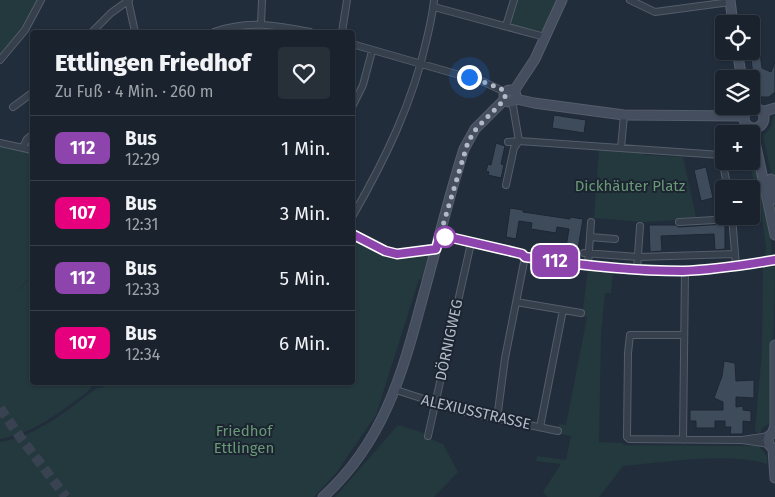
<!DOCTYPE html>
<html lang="de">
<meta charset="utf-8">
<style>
:root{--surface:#1a222d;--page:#272f39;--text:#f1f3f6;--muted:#9fa4aa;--line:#383f49}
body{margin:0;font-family:"Fira Sans",sans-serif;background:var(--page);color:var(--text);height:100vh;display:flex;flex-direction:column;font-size:19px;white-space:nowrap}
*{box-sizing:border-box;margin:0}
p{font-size:16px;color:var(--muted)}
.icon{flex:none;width:28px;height:28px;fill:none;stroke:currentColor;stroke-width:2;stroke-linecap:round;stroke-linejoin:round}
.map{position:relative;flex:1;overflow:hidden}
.side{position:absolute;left:30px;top:30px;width:325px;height:355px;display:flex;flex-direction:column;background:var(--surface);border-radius:5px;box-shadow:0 1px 4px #0004,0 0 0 1px var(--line)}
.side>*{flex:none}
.badge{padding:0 10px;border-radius:8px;font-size:18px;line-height:32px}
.tools{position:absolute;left:715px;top:15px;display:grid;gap:10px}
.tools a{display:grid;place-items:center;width:45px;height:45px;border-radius:5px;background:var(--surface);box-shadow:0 1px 4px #0004,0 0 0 1px var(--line);font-size:25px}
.you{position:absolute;width:25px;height:25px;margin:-12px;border:4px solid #fff;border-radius:50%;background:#1a73e8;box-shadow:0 0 0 8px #1a73e833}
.map>.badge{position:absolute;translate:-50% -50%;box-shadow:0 0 0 2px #fff}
.round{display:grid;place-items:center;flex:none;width:52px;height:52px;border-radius:5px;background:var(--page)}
.headline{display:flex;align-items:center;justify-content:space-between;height:85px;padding:0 25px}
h1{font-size:24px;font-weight:800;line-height:38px}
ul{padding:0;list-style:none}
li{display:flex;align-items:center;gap:15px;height:65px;padding:0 25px;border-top:1px solid var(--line)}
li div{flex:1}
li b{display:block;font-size:19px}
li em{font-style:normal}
li .badge{min-width:55px;font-weight:700;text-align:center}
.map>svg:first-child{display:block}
</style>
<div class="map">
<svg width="775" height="497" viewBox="0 0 775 497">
<rect width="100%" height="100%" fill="#222d3c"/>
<path fill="#24393d" d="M0,0h37c-3,22 -23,40 -37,56z
M518,0h39l-16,33 -31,-9z
M773,116h2v74l-12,-54 8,-9z
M751,139c5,22 24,101 20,117l-7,3 2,-12 -5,-36 -12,-50h2z
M0,146l32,7v122l-26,28 26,-27v106h60l1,3 -6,7c-27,20 -52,41 -87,47z
M599,148l45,3v4l39,2 13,60 -2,2 -50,3 -50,-4z
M353,238l40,19h17l19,-4 1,2 -6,26 -5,-2 -43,136 -40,58 -22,24h-314v-55c38,-6 67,-32 97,-54h5l4,-4 -6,-1 252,-1z
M763,264h8l4,4 -3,154 -10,6 -2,6 -5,-3 7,-80z
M588,270l25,2 -2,21h-6l-4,40 -2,109 24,1v2l136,1 8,10v8c-37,-12 -103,-2 -144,2l-24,31h-51l-5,-5 18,-28 -25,-3 1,-5 29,4 5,-24 -10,-2v-4l-3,-1 1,-5 7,1 21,-108 -5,-1z
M398,425l26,8 1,4 18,7 15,28 -24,25h-99z"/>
<path fill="#3e4b5b" stroke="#1d2633" d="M751,36h7l4,32 9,4 4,-10v30l-6,5h-8l-6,-6 -5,-40z
M554,115l32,5 -2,13 -32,-5z
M496,143l9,3 -4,18 3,1 -3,13 -13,-3 1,-3 -3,-1 2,-7 3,1z
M706,167l7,31 -12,3 -7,-31z
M510,208l13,2v2l47,7v-2l13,2 -5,30 -12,-2 3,-18 -12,-2 -1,6 -25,-4 1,-6 -13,-2 -3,18 -10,-2z
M725,224v25l-10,1 -1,-16 -53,2 1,15 -12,1 -1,-27h26l4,2z
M724,361l11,2 1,18 18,-1v18l-18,-1v10l7,-1v4l8,1v11l-8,-1v13h-13l1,-7h-6v-6h-10v7h-19v-7h-6v-11h33v-8l-9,-4 8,-22z"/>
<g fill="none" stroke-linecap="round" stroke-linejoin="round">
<path stroke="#384251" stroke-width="10" stroke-dasharray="10 5" stroke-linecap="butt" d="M0,408l20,29 46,60"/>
<defs>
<path id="street" d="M128,0l7,32
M630,0l25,12 75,-10
M434,7l111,30
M261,24l1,-24
M506,26l8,-26
M92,32l19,-19 18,-13
M214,32c33,-12 63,-7 96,0
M342,32l5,-32
M352,44l132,38 21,10
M0,60l25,-30 16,-30
M13,107l19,-14
M352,107l11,-22 9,-34
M508,142l11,-1 -6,-35
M0,143l32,7
M23,147l4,-8 5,-4
M621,148l3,-33
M506,185l8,-37 5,-7 202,14 7,34
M732,216l4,50
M352,217c33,-57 61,-115 75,-179 3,-13 6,-25 7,-38
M679,222l54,-3
M352,234l33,17 12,3 39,-5
M440,235l82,19 3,3c53,8 108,17 162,13 29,-1 59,-5 88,-10
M590,237l25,2
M584,253l54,4 97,-3
M588,265l3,-43
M637,270l3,-44
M516,302l65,11
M684,335h-54l-2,18 -1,84 2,2 113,1 27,-4
M396,390l65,21 97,20
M497,419l8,-61 20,-101
M540,427l23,-117
M428,436l43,-193
M683,440l2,-169
M742,440l27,4"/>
<path id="secondary" d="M730,0l3,24
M737,51l5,28
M504 96a6 6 0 1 1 12 0a6 6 0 1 1-12 0Z
M514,91l21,-32 27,-59
M516,99l18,4 90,12 120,1
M744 118a10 10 0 1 1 20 0a10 10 0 1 1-20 0Z
M762,112l13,-4
M752,128l23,107
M771,179l4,20
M775,431l-6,5c-2,6 0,11 6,13
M773,432l2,-7v-80
M773,449l2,29
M323,497c60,-54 79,-122 99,-197 14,-50 26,-101 42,-151l11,-20 30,-30"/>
</defs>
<use href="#street" stroke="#545d6a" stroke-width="8"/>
<use href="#secondary" stroke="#545d6a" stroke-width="11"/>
<use href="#street" stroke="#363f4c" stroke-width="6"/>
<use href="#secondary" stroke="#444e5f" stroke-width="9"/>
</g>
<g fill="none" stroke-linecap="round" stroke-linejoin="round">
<defs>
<path id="line" d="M352,234l33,17 12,3 39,-5 4,-14 82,19 3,3c53,8 105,14 158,14 30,-1 62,-6 92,-11"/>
</defs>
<use href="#line" stroke="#fff" stroke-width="11"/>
<use href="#line" stroke="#8e44ad" stroke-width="8"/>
<path stroke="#b2bac8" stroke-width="5" stroke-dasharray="0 9" d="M445,237l-5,-2 28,-93 8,-13 29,-30v-7l-5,-4 -31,-11"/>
</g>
<circle fill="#fff" stroke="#8e44ad" stroke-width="2.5" cx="445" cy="237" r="10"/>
<g text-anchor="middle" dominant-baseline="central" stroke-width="4" stroke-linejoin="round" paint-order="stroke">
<g font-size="15" fill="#689975" stroke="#1c2431">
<text x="630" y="186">Dickhäuter Platz</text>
<text x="244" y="431">Friedhof<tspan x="244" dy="17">Ettlingen</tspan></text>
</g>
<g font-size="15" fill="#b2bac8" stroke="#1c2431">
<text transform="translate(449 340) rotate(-78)">DÖRNIGWEG</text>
<text transform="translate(476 412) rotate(13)">ALEXIUSSTRASSE</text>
</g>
</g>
</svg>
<div class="tools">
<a><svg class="icon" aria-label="locate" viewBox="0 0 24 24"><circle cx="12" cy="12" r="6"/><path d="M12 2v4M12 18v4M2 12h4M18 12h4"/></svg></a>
<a><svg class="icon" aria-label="layers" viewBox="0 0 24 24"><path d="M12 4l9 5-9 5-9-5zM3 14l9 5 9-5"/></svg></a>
<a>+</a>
<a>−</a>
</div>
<div class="you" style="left:469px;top:77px"></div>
<b class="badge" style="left:555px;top:261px;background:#8e44ad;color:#fff">112</b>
<section class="side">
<div class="headline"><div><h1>Ettlingen Friedhof</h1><p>Zu Fuß · 4 Min. · 260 m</p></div><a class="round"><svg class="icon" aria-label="heart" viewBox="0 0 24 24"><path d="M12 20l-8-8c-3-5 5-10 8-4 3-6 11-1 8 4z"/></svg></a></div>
<ul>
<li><span class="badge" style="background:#8e44ad;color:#fff">112</span><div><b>Bus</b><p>12:29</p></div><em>1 Min.</em></li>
<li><span class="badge" style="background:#e6007e;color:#fff">107</span><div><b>Bus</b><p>12:31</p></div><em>3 Min.</em></li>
<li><span class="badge" style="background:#8e44ad;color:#fff">112</span><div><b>Bus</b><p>12:33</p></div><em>5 Min.</em></li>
<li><span class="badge" style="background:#e6007e;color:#fff">107</span><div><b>Bus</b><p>12:34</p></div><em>6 Min.</em></li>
</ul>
</section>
</div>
